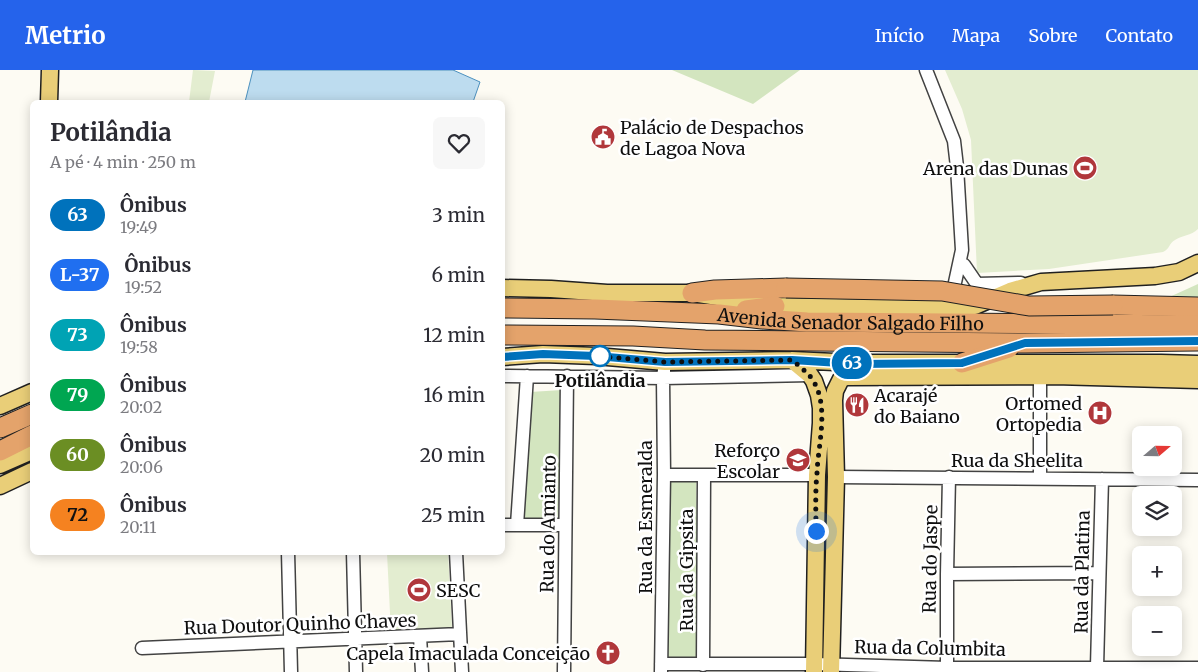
<!DOCTYPE html>
<html lang="pt">
<meta charset="utf-8">
<style>
:root{--surface:#fff;--page:#f7f7f7;--text:#2b2b33;--muted:#7c7c81;--accent:#2563eb}
body{margin:0;font-family:Merriweather,serif;background:var(--page);color:var(--text);height:100vh;display:flex;flex-direction:column;font-size:19px;white-space:nowrap}
*{box-sizing:border-box;margin:0}
p{font-size:16px;color:var(--muted)}
.icon{flex:none;width:28px;height:28px;fill:none;stroke:currentColor;stroke-width:2;stroke-linecap:round;stroke-linejoin:round}
.map{position:relative;flex:1;overflow:hidden}
.sheet{position:absolute;left:30px;top:30px;width:475px;height:455px;display:flex;flex-direction:column;background:var(--surface);border-radius:8px;box-shadow:0 2px 12px #0003}
.sheet>*{flex:none}
.badge{padding:0 10px;border-radius:16px;font-size:18px;line-height:32px}
.needle{width:32px;rotate:70deg}
.tools{position:absolute;left:1132px;top:356px;display:grid;gap:10px}
.tools a{display:grid;place-items:center;width:50px;height:50px;border-radius:8px;background:var(--surface);box-shadow:0 2px 12px #0003;font-size:25px}
.you{position:absolute;width:25px;height:25px;margin:-12px;border:4px solid #fff;border-radius:50%;background:#1a73e8;box-shadow:0 0 0 8px #1a73e833}
.map>.badge{position:absolute;translate:-50% -50%;box-shadow:0 0 0 2px #fff}
.round{display:grid;place-items:center;flex:none;width:52px;height:52px;border-radius:8px;background:var(--page)}
.summary{display:flex;align-items:center;justify-content:space-between;height:85px;padding:0 20px}
h1{font-size:24px;font-weight:700;line-height:38px}
ul{padding:0;list-style:none}
li{display:flex;align-items:center;gap:15px;height:60px;padding:0 20px}
li div{flex:1}
li b{display:block;font-size:19px}
li em{font-style:normal}
li .badge{min-width:55px;font-weight:700;text-align:center}
header{display:flex;align-items:center;gap:30px;box-sizing:border-box;height:70px;padding:0 25px;background:var(--accent);color:#fff}
header strong{font-size:24px}
nav{display:flex;gap:28px;margin-inline-start:auto;font-size:18px}
.map>svg:first-child{display:block}
</style>
<header>
<strong>Metrio</strong>
<nav><a>Início</a><a>Mapa</a><a>Sobre</a><a>Contato</a></nav>
</header>
<div class="map">
<svg width="1198" height="602" viewBox="0 0 1198 602">
<rect width="100%" height="100%" fill="#fdfbf3"/>
<path fill="#d3e5bf" d="M672,0h128l-47,34z
M1198,214v16l-33,-1z
M562,320l1,65 -6,67h-36l9,-130z
M668,410l28,1 4,178 -37,4z"/>
<path fill="#e3edd0" d="M193,0l22,1 -6,31h-20z
M945,0h253v159c-7,7 -16,6 -23,11 -6,3 -5,9 -12,12l-114,17 -72,4 -6,-133 -9,-31z
M387,483h61l4,74 -61,6z"/>
<path fill="#bddcef" stroke="#4c90be" d="M253,0h200l27,12 -7,20h-228z"/>
<g fill="none" stroke-linecap="round" stroke-linejoin="round">
<defs>
<path id="minor" d="M926,0l28,71 3,26 5,83 -11,51
M964,195l13,19 44,-1
M502,306l161,2 147,-3
M1040,306v102
M664,405h153
M836,407l362,3
M502,455h63
M517,455l10,-149
M288,482l3,120
M353,482l3,120
M456,482l6,120
M947,504l151,-1
M420,566l2,36
M142,578l318,-14
M661,594h153l133,4h251
M703,595l1,-189
M1097,597l5,-188
M564,602l3,-296
M661,602l3,-197 -1,-97 2,-16
M947,602v-98l2,-97"/>
<path id="major" d="M49,32l1,-32
M502,218l49,1 56,4h85l83,13 184,3 16,-3 35,-15 31,-9 114,-6 24,-4 19,-9
M502,287l41,-3 53,2 69,6 127,-2 64,3h305l37,1
M792,290l18,15 4,6 5,14 2,13v15l-4,52 -3,197
M0,336l32,-14
M0,395l32,-14
M0,416l32,-15
M831,602l5,-195 -2,-77 1,-9 6,-12 5,-2 209,-1 143,4"/>
<g id="highway">
<path d="M692,223l23,-3 71,-2"/>
<path d="M1113,235l85,2"/>
<path id="s1" d="M502,238l93,1 124,5 43,5 45,3 391,3"/>
<path d="M746,240l29,-4"/>
<path d="M502,265l131,1 72,4 320,3 173,-2"/>
<path d="M962,293l47,-15"/>
<path d="M0,358l32,-14"/>
<path d="M0,381l32,-16"/>
</g>
</defs>
<use href="#minor" stroke="#424242" stroke-width="15"/>
<use href="#major" stroke="#202020" stroke-width="19"/>
<use href="#highway" stroke="#202020" stroke-width="21"/>
<use href="#minor" stroke="#fff" stroke-width="12"/>
<use href="#major" stroke="#e9ce78" stroke-width="16"/>
<use href="#highway" stroke="#e4a36b" stroke-width="19"/>
<defs>
<path id="highway-bridge" d="M786,218l156,3 87,15 84,-1"/>
</defs>
<use href="#highway-bridge" stroke="#202020" stroke-width="21" stroke-linecap="butt"/>
<use href="#highway-bridge" stroke="#e4a36b" stroke-width="19"/>
</g>
<g fill="none" stroke-linecap="round" stroke-linejoin="round">
<defs>
<path id="line" d="M502,287l41,-3 53,2 69,6 127,-2 64,4 106,-1 63,-20 173,-2"/>
</defs>
<use href="#line" stroke="#fff" stroke-width="11"/>
<use href="#line" stroke="#0072bc" stroke-width="8"/>
<path stroke="#0f0f0f" stroke-width="5" stroke-dasharray="0 9" d="M600,286h-4l69,6 127,-2c8,7 17,13 22,22 15,26 4,63 3,91 -2,20 -1,39 -1,58"/>
</g>
<defs>
<symbol id="civic-disc" viewBox="-11 -11 22 22"><circle r="9.5" fill="#b0373b" stroke="#fff"/><path d="M-.6-6.5H3V-4.5H.6V-3L4-1V1h2V6H-6V1h2V-1L-.6-3ZM-1.2 2.5V6h2.4V2.5Z" fill="#fff"/></symbol>
<symbol id="stadium-disc" viewBox="-11 -11 22 22"><circle r="9.5" fill="#b0373b" stroke="#fff"/><path d="M0-5a6.5 5 0 1 0 0 10a6.5 5 0 1 0 0-10ZM-3.5-1.8h7v3.6h-7Z" fill="#fff"/></symbol>
<symbol id="restaurant-disc" viewBox="-11 -11 22 22"><circle r="9.5" fill="#b0373b" stroke="#fff"/><path d="M-5-6h1v4h1v-4h1v4h1v-4h1v5L-1.5 .5V6h-2V.5L-5-1ZM5-6V6H3V1.5H1.5Q1.5-4 5-6Z" fill="#fff"/></symbol>
<symbol id="hospital-disc" viewBox="-11 -11 22 22"><circle r="9.5" fill="#b0373b" stroke="#fff"/><path d="M-5-5h3v3.5h4V-5h3V5h-3V1.5h-4V5h-3Z" fill="#fff"/></symbol>
<symbol id="school-disc" viewBox="-11 -11 22 22"><circle r="9.5" fill="#b0373b" stroke="#fff"/><path d="M0-5L7-2L0 1L-7-2ZM-4 1L0 2.5L4 1V4Q0 6-4 4Z" fill="#fff"/></symbol>
<symbol id="church-disc" viewBox="-11 -11 22 22"><circle r="9.5" fill="#b0373b" stroke="#fff"/><path d="M-1.2-6h2.4v3.5h3.3v2.4h-3.3V6h-2.4V-.1h-3.3v-2.4h3.3Z" fill="#fff"/></symbol>
</defs>
<g fill-rule="evenodd">
<use href="#civic-disc" x="589" y="53" width="28" height="28"/>
<use href="#stadium-disc" x="1071" y="84" width="28" height="28"/>
<use href="#restaurant-disc" x="843" y="321" width="28" height="28"/>
<use href="#hospital-disc" x="1086" y="329" width="28" height="28"/>
<use href="#school-disc" x="784" y="376" width="28" height="28"/>
<use href="#stadium-disc" x="405" y="506" width="28" height="28"/>
<use href="#church-disc" x="594" y="569" width="28" height="28"/>
</g>
<circle fill="#fff" stroke="#0072bc" stroke-width="2.5" cx="600" cy="286" r="10"/>
<g text-anchor="middle" dominant-baseline="central" stroke-width="5" stroke-linejoin="round" paint-order="stroke">
<g font-size="18" fill="#0f0f0f" stroke="#fff" text-anchor="end">
<text x="620" y="57" text-anchor="start">Palácio de Despachos<tspan x="620" dy="21">de Lagoa Nova</tspan></text>
<text x="1068" y="98">Arena das Dunas</text>
<text x="874" y="325" text-anchor="start">Acarajé<tspan x="874" dy="21">do Baiano</tspan></text>
<text x="1082" y="333">Ortomed<tspan x="1082" dy="21">Ortopedia</tspan></text>
<text x="780" y="380">Reforço<tspan x="780" dy="21">Escolar</tspan></text>
<text x="436" y="520" text-anchor="start">SESC</text>
<text x="590" y="583">Capela Imaculada Conceição</text>
</g>
<g font-size="18" fill="#0f0f0f" stroke="#fff">
<text stroke="none"><textPath href="#s1" startOffset="349">Avenida Senador Salgado Filho</textPath></text>
<text x="1017" y="390">Rua da Sheelita</text>
<text transform="translate(645 447) rotate(-90)">Rua da Esmeralda</text>
<text transform="translate(548 454) rotate(-89)">Rua do Amianto</text>
<text transform="translate(930 489) rotate(-89)">Rua do Jaspe</text>
<text transform="translate(686 500) rotate(-90)">Rua da Gipsita</text>
<text transform="translate(1082 502) rotate(-89)">Rua da Platina</text>
<text transform="translate(300 554) rotate(-2)">Rua Doutor Quinho Chaves</text>
<text transform="translate(930 578) rotate(1)">Rua da Columbita</text>
</g>
<g font-size="18" font-weight="bold" fill="#0f0f0f" stroke="#fff">
<text x="600" y="310">Potilândia</text>
</g>
</g>
</svg>
<div class="tools">
<a><svg class="needle" viewBox="-14 -14 28 28"><path d="M0-13l5 13h-10z" fill="#e53935"/><path d="M0 13l5-13h-10z" fill="#7c7c81"/></svg></a>
<a><svg class="icon" aria-label="layers" viewBox="0 0 24 24"><path d="M12 4l9 5-9 5-9-5zM3 14l9 5 9-5"/></svg></a>
<a>+</a>
<a>−</a>
</div>
<div class="you" style="left:816px;top:461px"></div>
<b class="badge" style="left:852px;top:293px;background:#0072bc;color:#fff">63</b>
<section class="sheet">
<div class="summary"><div><h1>Potilândia</h1><p>A pé · 4 min · 250 m</p></div><a class="round"><svg class="icon" aria-label="heart" viewBox="0 0 24 24"><path d="M12 20l-8-8c-3-5 5-10 8-4 3-6 11-1 8 4z"/></svg></a></div>
<ul>
<li><span class="badge" style="background:#0072bc;color:#fff">63</span><div><b>Ônibus</b><p>19:49</p></div><em>3 min</em></li>
<li><span class="badge" style="background:#206ff0;color:#fff">L-37</span><div><b>Ônibus</b><p>19:52</p></div><em>6 min</em></li>
<li><span class="badge" style="background:#00a3b4;color:#fff">73</span><div><b>Ônibus</b><p>19:58</p></div><em>12 min</em></li>
<li><span class="badge" style="background:#00a651;color:#fff">79</span><div><b>Ônibus</b><p>20:02</p></div><em>16 min</em></li>
<li><span class="badge" style="background:#6b8e23;color:#fff">60</span><div><b>Ônibus</b><p>20:06</p></div><em>20 min</em></li>
<li><span class="badge" style="background:#f58220;color:#111">72</span><div><b>Ônibus</b><p>20:11</p></div><em>25 min</em></li>
</ul>
</section>
</div>
